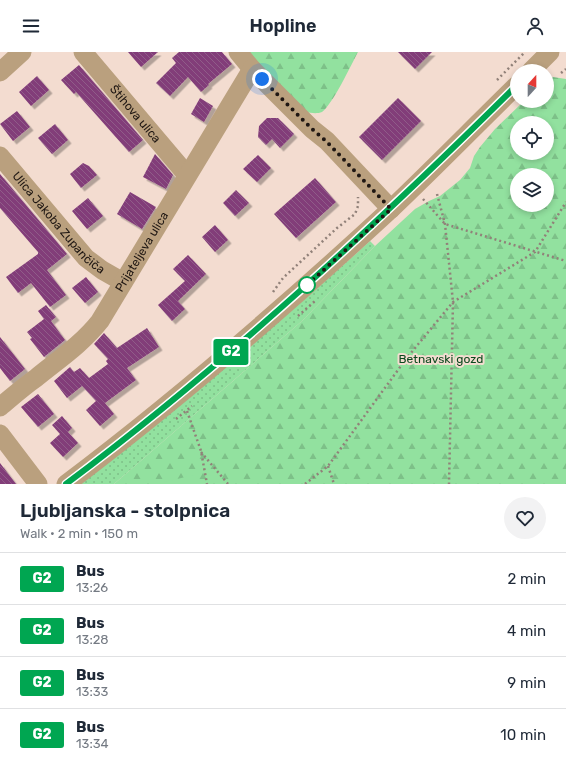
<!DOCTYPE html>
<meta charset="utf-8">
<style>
:root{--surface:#fff;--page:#f2f2f3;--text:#1f2937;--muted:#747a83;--line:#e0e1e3}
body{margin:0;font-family:Rubik,sans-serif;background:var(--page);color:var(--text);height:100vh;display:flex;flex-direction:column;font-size:15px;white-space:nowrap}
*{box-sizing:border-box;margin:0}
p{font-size:13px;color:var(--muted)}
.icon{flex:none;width:22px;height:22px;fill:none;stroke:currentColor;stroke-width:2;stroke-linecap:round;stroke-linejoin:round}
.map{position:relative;height:432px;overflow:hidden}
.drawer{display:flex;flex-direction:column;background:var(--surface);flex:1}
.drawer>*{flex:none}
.badge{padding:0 8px;border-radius:3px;font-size:14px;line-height:26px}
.needle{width:26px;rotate:21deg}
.tools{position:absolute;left:510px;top:12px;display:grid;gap:8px}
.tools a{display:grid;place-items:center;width:44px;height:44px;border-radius:50%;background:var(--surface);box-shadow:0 2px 6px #0003;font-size:20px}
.you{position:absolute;width:20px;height:20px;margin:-10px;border:3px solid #fff;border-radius:50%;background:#1a73e8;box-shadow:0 0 0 6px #1a73e833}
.map>.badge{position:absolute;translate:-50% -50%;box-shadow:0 0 0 2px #fff}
.round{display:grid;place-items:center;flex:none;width:42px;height:42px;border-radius:21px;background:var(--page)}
.overview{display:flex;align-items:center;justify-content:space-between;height:68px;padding:0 20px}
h1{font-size:19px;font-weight:600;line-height:30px}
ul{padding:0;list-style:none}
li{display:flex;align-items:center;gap:12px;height:52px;padding:0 20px;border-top:1px solid var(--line)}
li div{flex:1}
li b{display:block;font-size:15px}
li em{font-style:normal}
li .badge{min-width:44px;font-weight:700;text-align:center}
header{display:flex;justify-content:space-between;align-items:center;height:52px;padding:0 20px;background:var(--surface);font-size:18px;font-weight:600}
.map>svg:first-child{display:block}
</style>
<header><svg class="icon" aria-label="menu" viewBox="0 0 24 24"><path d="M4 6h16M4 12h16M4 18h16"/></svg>Hopline<svg class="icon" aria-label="person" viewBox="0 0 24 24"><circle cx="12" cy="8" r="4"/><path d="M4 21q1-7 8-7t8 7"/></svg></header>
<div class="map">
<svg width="566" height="432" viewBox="0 0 566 432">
<defs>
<pattern id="grass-dots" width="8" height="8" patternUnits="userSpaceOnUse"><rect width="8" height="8" fill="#92e19f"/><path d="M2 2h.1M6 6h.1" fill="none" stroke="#7dc088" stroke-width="1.8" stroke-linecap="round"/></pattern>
<pattern id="forest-firs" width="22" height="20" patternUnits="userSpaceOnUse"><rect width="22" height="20" fill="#92e19f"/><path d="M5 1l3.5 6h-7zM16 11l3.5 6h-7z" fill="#7dc088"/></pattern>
<pattern id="building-back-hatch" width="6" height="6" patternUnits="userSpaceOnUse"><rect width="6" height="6" fill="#823c79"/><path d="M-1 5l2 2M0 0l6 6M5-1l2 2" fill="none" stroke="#905b89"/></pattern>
<filter id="shadow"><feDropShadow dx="3.5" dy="3.5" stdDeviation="0" flood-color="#0004"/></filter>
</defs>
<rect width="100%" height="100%" fill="#f3dcd0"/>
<path fill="url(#grass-dots)" d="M370,189l5,5 -73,75 -188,163h-36c100,-79 199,-158 292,-243z"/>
<path fill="url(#forest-firs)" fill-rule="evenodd" d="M246,0h112c-7,13 -25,52 -36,60 -5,2 -11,1 -16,0z
M553,25l13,2v405h-452l188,-163 73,-75 40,-37 14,-8 11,-5 20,-16 10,-12 4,-12 6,-9 15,-18 29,-28h23v-21zM517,71h30v30h-30zM517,123h30v30h-30z"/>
<path fill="#92e19f" d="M194,423l9,9h-47z"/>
<path fill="url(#building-back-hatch)" filter="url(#shadow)" d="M128,0h30l-17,15z
M179,0h43l10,12 -24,20 1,1 -8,7 -13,-15 -18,19 -14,-13 20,-20 -4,-5z
M398,0h34l-17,17z
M79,13l64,75 -14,12 -53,-60 -2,2 -13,-14z
M37,24l12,14 -18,16 -12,-14z
M200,46l13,8 -9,16 -13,-8z
M398,46l23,23 -39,39 -23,-23z
M17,59l13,16 -17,14 -13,-17z
M267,66h11l16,16 -14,14 -8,-9 -6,6 -8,-8 1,-11z
M55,72l13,16 -16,14 -14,-16z
M155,102l18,21 -7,14 -23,-12z
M258,103l13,13 -14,14 -14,-13z
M83,111l6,3 8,9 -16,13 -11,-14z
M0,122l67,80 -20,16 19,25 -16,12 -19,-24 -13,10 -12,-16 32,-23v-2l-38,-44z
M315,126l21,24 -40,36 -22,-24z
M236,138l13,13 -14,13 -12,-13z
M130,140l26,15 -14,22 -25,-15z
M88,146l15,18 -16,13 -15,-18z
M215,173l13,15 -13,12 -13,-15z
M188,203l18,19 -28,27 7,8 -13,12 -14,-16 27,-24 -12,-12z
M86,225l12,15 -13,11 -13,-15z
M46,253l10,12 -5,4 14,19 -21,17 -14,-18 2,-1 -5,-6 17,-13 -6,-8z
M147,276l12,19 -32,21 9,12 -31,23 9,11 -14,12 -14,-16 10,-9 -14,-15 -15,12 -13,-17 16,-14 4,5 6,-4 9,10 19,-14 -2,-3 2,-2 -14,-15 10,-11 13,15z
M0,285l25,32 -15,12 -10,-13z
M38,342l16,20 -16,13 -17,-20z
M62,364l10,12 -4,4 10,11 -15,14 -13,-14 10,-9 -8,-9z
M0,411l16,21h-16z"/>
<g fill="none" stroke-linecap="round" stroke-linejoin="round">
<path stroke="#918179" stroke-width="2.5" stroke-dasharray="2 3" stroke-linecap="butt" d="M561,21l5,-4
M497,28l28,-28
M437,142l8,30 8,78 -4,182
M423,147l22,25 121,37
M273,240l10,-14 54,-50 18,-14 3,-8v-9
M298,264l17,-15
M187,359l14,40 6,33
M176,367l16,-13
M201,400l27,32
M328,414l6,18
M305,432l23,-18 78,-107 47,-57 82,-50 31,-50"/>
<g stroke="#baa07e" stroke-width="19">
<path id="s1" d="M83,0l104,123"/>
<path d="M238,0l14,17 60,60 15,12 64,68"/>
<path d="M531,19l19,-19"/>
<path d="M0,20l22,-20"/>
<path id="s2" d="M0,104l86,102 16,12 21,12"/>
<path id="s3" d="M0,355c12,-10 23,-20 36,-29 22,-18 46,-34 64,-57l152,-252"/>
<path d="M0,382l38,50"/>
<path d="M66,432c114,-86 221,-179 326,-276 42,-40 83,-82 125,-123"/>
</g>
</g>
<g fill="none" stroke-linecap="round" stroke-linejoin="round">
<defs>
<path id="line" d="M66,432c161,-121 308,-257 451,-399"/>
</defs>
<use href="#line" stroke="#fff" stroke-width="9"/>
<use href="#line" stroke="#00a651" stroke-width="6"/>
<path stroke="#1e1612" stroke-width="4" stroke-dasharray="0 7.2" d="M262,27l50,50 15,13 64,67 -85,77 1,-1"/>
</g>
<circle fill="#fff" stroke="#00a651" stroke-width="2" cx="307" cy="233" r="8"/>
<g text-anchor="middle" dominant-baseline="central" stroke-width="4" stroke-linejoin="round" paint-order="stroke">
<g font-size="12" fill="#1e1612" stroke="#f3dcd0">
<text stroke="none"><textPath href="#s1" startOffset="81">Štihova ulica</textPath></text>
<text stroke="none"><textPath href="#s2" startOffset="89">Ulica Jakoba Zupančiča</textPath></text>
<text stroke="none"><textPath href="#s3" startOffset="213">Prijateljeva ulica</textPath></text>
</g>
<g font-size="12" fill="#0b481d" stroke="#f3dcd0">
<text x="441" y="307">Betnavski gozd</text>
</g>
</g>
</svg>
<div class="tools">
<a><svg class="needle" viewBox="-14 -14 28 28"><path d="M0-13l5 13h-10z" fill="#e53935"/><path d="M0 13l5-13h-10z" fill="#747a83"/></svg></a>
<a><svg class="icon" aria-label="locate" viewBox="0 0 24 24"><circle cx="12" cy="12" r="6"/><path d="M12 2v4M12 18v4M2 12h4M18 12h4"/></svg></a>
<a><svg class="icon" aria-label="layers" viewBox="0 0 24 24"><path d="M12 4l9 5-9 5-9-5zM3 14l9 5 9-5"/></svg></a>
</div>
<div class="you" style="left:262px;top:27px"></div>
<b class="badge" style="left:231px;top:300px;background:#00a651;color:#fff">G2</b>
</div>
<section class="drawer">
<div class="overview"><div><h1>Ljubljanska - stolpnica</h1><p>Walk · 2 min · 150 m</p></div><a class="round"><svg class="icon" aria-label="heart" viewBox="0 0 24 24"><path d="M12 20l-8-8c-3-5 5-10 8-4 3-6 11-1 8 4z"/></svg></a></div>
<ul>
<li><span class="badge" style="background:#00a651;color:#fff">G2</span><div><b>Bus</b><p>13:26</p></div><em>2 min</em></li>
<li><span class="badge" style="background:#00a651;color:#fff">G2</span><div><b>Bus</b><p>13:28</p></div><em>4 min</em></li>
<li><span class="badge" style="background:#00a651;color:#fff">G2</span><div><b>Bus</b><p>13:33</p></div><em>9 min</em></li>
<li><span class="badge" style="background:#00a651;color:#fff">G2</span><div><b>Bus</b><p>13:34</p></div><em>10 min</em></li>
</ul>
</section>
